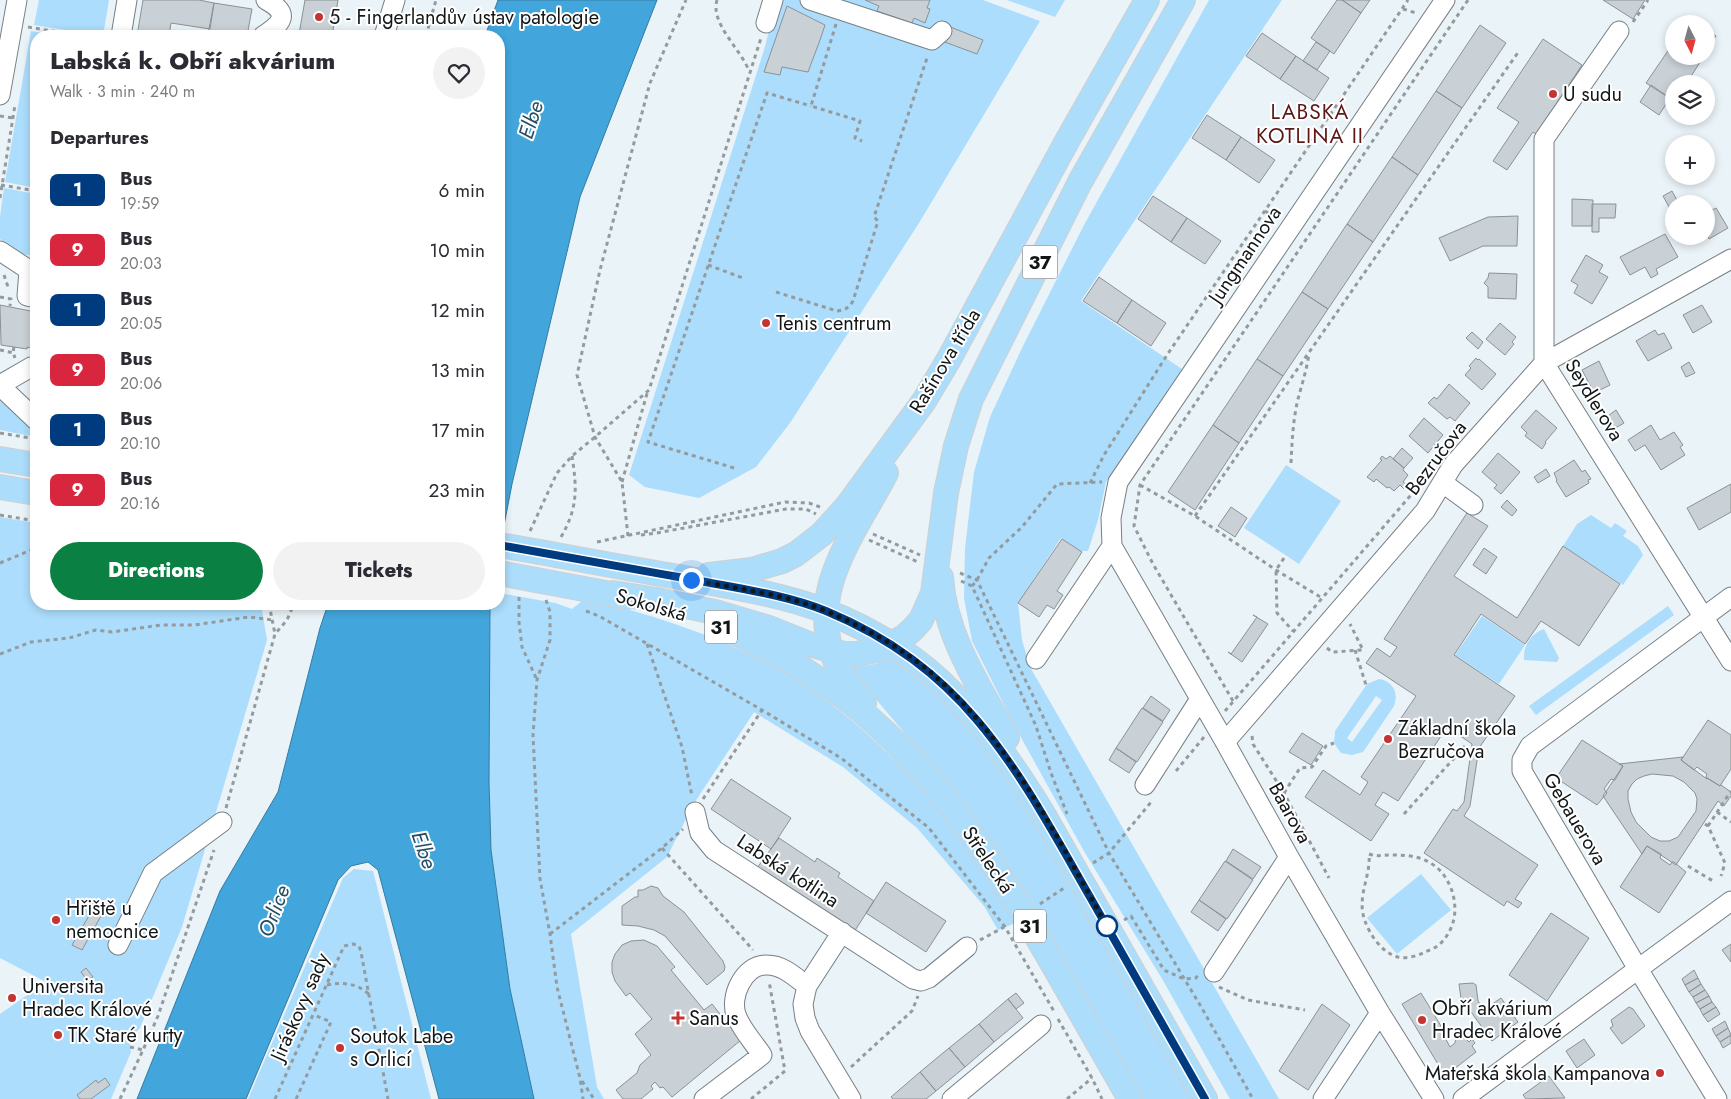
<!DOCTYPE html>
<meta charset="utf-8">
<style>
:root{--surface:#fff;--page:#f2f2f3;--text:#2b2b33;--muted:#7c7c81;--accent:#0b8043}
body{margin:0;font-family:Jost,sans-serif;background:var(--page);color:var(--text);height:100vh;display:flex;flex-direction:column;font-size:19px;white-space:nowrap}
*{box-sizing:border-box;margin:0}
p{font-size:16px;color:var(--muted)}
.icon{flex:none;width:28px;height:28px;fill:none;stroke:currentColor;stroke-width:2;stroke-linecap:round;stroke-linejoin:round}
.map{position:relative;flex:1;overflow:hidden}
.drawer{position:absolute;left:30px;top:30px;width:475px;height:580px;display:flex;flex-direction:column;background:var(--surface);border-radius:20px;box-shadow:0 2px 8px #0003}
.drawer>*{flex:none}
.badge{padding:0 10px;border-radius:8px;font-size:18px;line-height:32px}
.needle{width:32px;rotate:174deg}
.fabs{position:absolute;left:1665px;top:15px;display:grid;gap:10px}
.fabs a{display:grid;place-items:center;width:50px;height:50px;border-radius:50%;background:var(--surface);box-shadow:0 2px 8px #0003;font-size:25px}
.you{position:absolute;width:25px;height:25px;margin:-12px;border:4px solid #fff;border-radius:50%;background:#1a73e8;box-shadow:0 0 0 8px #1a73e833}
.map>.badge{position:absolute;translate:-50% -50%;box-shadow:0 0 0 2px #fff}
h2{padding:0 20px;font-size:19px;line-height:45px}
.round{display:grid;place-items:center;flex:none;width:52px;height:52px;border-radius:26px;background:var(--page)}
.head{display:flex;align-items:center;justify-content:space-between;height:85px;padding:0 20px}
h1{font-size:24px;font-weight:800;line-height:38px}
.action{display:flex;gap:10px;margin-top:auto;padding:10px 20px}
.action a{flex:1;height:58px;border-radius:30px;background:var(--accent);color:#fff;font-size:20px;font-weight:800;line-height:58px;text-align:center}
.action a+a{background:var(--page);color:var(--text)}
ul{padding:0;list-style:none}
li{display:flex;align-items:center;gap:15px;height:60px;padding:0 20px}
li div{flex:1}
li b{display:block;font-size:19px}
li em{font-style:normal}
li .badge{min-width:55px;font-weight:700;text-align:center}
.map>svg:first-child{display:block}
</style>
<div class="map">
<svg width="1731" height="1099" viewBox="0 0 1731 1099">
<rect width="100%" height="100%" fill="#eaf3f8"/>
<path fill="#acddfc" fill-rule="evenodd" d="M39,0h70l-6,36 -69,-11z
M777,0h206l57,21 -121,202 -129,200 -34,44 -57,31 -54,-11 -16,-12 135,-425z
M1007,0h58l-10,17z
M1209,0h73l-201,301 101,68 -76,113 -8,38 -10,31h-8l-19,-13 -43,65 4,37 8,27 249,432h-49l-69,-122 -76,-124 -71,-128 -42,-84 -8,-43 1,-50 9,-76 16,-55 33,-71 61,-121z
M31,31l28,5h-23v152l-31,-6z
M4,188l32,6v62l-16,-2 -20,-15v-22z
M0,401l36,31v5l-36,-7z
M1286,465l55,36 -42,63 -55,-36z
M1591,515l20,13 4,-5 12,8 -4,5 15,10 5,9 -20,30 -60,-39 14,-22z
M0,517l36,6v81h225l6,36 -85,287 -42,101 -11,11 2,13 -20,47h-111v-85l46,-32 -46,-24z
M499,593l56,10 17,6 14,-11c70,18 140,40 202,76 10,5 19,13 28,19 84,59 148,142 202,229l-20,8 -14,-24 -67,-78 -74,-61 -89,-55 -61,93 -26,52 -96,77 26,153 7,12h-70l-24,-110 -19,-139 -2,-68 1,-178h9z
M1668,606l6,9 -138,100 -7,-9z
M1482,616l43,29 -26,39 -44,-29z
M1544,629l15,29 -2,4 -33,-2c-1,-14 7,-27 20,-31z
M891,658l49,39 40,42 42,60 171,300h-51l-106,-187 -47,-74 -33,-44 -93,-110 -11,-17 23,-3z
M1379,679c14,2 20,14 15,27l-31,46 -11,3 -11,-2 -7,-10 1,-12 32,-47zM1376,696l6,4 -30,42 -5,-4z
M354,869l19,2 58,228h-183l95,-221z
M1421,874l30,36 -54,44 -30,-36z"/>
<path fill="#42a6dc" stroke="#347ba1" d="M498,0h159l-77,197 -68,287 -13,67v-515h-14z
M328,604h162l-1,178 2,68 19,139 24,110h-95l-61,-229 -10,-8 -17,4 -13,14 -92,219h-109l83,-208 58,-99 42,-164z"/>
<path fill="#c9d1d6" stroke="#8a9297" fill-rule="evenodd" d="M143,0h56l15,3 -4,26 -39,-6 -2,13h-32z
M305,0h33l-6,36h-17l-16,-2z
M865,0h65l-3,8 3,1 -5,14 -11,-5 -2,5 -35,-12 2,-5z
M1337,0h5l19,13 -27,41 -23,-16z
M1342,0h28l-9,13z
M1603,0h42l-12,19z
M214,3l38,6 -5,27h-28l-11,-2z
M787,6l38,19 -5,15 -12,32 -26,-5 -2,8 -16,-3z
M1480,25l26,18 -44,65 -26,-17z
M948,26l35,14 -6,14 -35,-13z
M1706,30l10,6 -9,13 1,1 -2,3z
M1262,33l34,23 -16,23 -34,-23z
M1543,39l39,26 -46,69 -3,-2 -26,38 -14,-9 26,-39 -22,-14z
M1316,42l14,9 -13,19 -14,-9z
M1674,42v14h30l-18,28h-12v17l-28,-18z
M1296,56l33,22 -15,23 -34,-22z
M1651,85l19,13 -11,17 -19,-13z
M1436,91l26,17 -44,67 -26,-18z
M1207,115l34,22 -15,23 -34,-22z
M1241,137l34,23 -16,23 -33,-23z
M1392,157l26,18 -45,67 -26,-18z
M1672,191l7,13h-5v12l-11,-20z
M1153,196l34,22 -16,24 -33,-23z
M1572,199l21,1 -1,26h-20z
M1592,204h24l-1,14h-16v14h-7z
M1716,208l12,20 -19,11 -1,-3 -6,3 -2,-3h6v-23z
M1518,216l-1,30h-34l-33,15 -11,-23 49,-21z
M1187,218l34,23 -16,23 -34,-22z
M1347,224l26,18 -45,67 -26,-17z
M1665,234l13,23 -22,12 2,5 -7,4 -6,-11 -15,8 -10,-18z
M1586,255l17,10 -4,7 9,5 -16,27 -18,-11 4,-8 -7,-4z
M1489,273l28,1 -1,25 -28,-1v-11l-4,-4 4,-5z
M1099,277l33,23 -15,23 -34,-22z
M1302,292l26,17 -45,67 -26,-17z
M1132,300l34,23 -15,23 -34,-23z
M0,305l36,7v37l-9,-2v2l-26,-4z
M1702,305l10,17 -19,11 -10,-18z
M1500,323l16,14 -4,5 2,2 -9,11 -19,-16z
M1655,330l3,5 6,-2 8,15 -24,13 -12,-20z
M1472,332l11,10 -5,7 -12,-11z
M1476,358l2,2 1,-1 17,15 -14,16 -17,-15 6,-7 -2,-2z
M1257,359l26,17 -44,67 -26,-18z
M1599,361l11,24 -16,8 -12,-23z
M1689,362l6,11 -9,4 -5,-10z
M1449,384l21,19 -15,18 -5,-4 -3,2 -19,-16 6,-6 3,2z
M1536,410l21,18 -12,14 1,1 -4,6 -17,-13 2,-3 -6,-6z
M1616,410l8,13 -12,7 -7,-12z
M1424,418l19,17 -15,18 -19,-17z
M1213,425l26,18 -44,67 -27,-18z
M1651,425l9,15 14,-8 9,13 -3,2 5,8 -24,15 -16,-25 -10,6 -7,-11z
M1402,448l11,10 -9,10 -11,-9z
M1498,453l22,19 -19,22 -7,-6 3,-3 -15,-13z
M1382,456l4,3 4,-3 14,12 -1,2 5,5 -5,7 4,3 -3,4 -4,-4 -6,6 -5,-4 -2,1 -11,-9 -2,3 -7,-5 15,-17 -2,-1z
M1574,460l8,12 3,-2 6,9 -3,1 1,3 -23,14 -10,-16 1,-1 -3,-7z
M1546,469l4,7 -12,7 -4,-6z
M1731,484v28l-32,18 -12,-22z
M1507,500l10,10 -5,6 -11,-9z
M1231,507l16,11 -12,19 -17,-11z
M1467,513l21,13 -34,50 63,42 46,-72 57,38 -41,62 -38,-25 -16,23 -44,-30 -27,41 61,41 -36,52 -9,58 -6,10 74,49 -23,34 7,4 -4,5 -11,-7 -3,5 -80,-53 29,-44 4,2 7,-9 8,-58 -25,-17 -49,74 -15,-9 -8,13 14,9 -18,27 -66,-44 18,-27 37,25 8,-13 -7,-5 55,-81 -50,-33 11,-15 13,9 7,-10 -13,-8z
M1062,539l20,13 -25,39 6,4 -9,14 -7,-4 -8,12 -21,-14z
M1484,548l13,9 -11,17 -13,-9z
M1253,615l15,9 -26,38 -14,-10 3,2 26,-37z
M1151,696l19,14 -7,11 -20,-13z
M1142,708l21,14 -26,40 -21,-14z
M1708,720l23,15v34l-11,17 -13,-8v1l-1,-2 1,-3 -10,-7 -3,3 -13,-10z
M1302,733l21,13 -12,19 -22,-13z
M1582,740l41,26 -8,14 -4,-1 -7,10 3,4 -10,12 -41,-27z
M1116,748l20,14 -7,11 -20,-13z
M1683,757l-2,3 26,19v-1l13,8 1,-1 10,7v4l-7,10 -6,-5 -42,64 -29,-19 -5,8 -39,-58 20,-30 -4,-2zM1652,774l21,2 11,6 11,11 2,6 -1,12 -18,26 -9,4h-9l-9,-4 -15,-15 -5,-10 -3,-13v-8l4,-7 5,-5 7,-3z
M731,779l60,39 -20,31 -60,-40z
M779,838l36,24 2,-4 23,15 -2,4 36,24 -20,31 -97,-64z
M1647,846l14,8 -1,4 10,7 2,-3h2l12,10 -27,41 -39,-26z
M1233,849l28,18 -8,12 -27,-18z
M1225,861l28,19 -26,39 -28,-19z
M886,882l60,39 -20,31 -60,-39z
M651,886l7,2 5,8 21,16 39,49 2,6 -1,4 -17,14 -42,-49 -11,-6 -16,-4 -16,-1v-19l13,-9h3v-7h5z
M93,900l13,7 -24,43 -10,-5 18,-31 -3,-2z
M1199,900l27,19 -8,12 -27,-19z
M1551,913l38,25 -42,63 -38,-26z
M644,940l13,6 18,21 -4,3 33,40 8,-6 29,36 -69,57 -9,-10 -3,1 -5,-6 -4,4 2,3 -12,10h-18l-7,-9 21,-17 3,-8 11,-10 -16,-21 17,-15 -22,-26 -4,3 -11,-15 -3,-9v-10l3,-8 7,-9 9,-4z
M1731,944v18l-9,-12z
M86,968l7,9 -6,3 -6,-8z
M1694,970l4,8 -13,7 -3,-6z
M1698,978l3,6 -12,8 -4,-7z
M1473,983l3,2 2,16 6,9 17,-12 17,24 -26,19 -26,-36 -4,1 -3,-22z
M1701,984l4,6 -12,7 -4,-5z
M1705,990l4,6 -13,7 -3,-6z
M1016,993l8,10 -8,6 -8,-10z
M1421,993l23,38 -2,1 8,15 5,-4 1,-7 4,-3 9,9 3,-3 3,4 -3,3 4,6 -31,24 -43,-72z
M1709,996l3,6 -12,7 -4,-6z
M1008,999l15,19 -29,24 -15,-18z
M1712,1002l4,5 -13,8 -3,-6z
M1322,1004l28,21 -42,65 -29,-19z
M1629,1007l4,2 12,17 -23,18 -12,-16 3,-2 -2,-6z
M1716,1007l4,7 -12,8 -5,-7z
M1725,1021l3,7 -12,8 -4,-7z
M979,1024l15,18 -29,25 -16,-19z
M1728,1028l3,7 -11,7 -4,-6z
M1731,1035v8l-8,5 -3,-6z
M1584,1039l11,16 -18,13 -11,-17z
M949,1048l16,19 -29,24 -16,-19z
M920,1072l16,19 -10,8h-33l-2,-2z
M1549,1076l16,22 -39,1 -3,-4z
M105,1078l5,7 -19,14h-11l-3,-4 19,-15 2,3z"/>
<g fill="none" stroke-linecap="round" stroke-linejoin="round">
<defs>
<path id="minor" d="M810,0l122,40 10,-9
M766,23l7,-23
M1619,31l-75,108v224l187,298
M121,36l6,-36
M263,36c18,-12 29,-22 3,-36
M384,36l11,-36
M0,95l17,-95
M0,251l29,19 7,-2
M29,270l-2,26 9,2
M0,385l31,-18h5
M0,386l36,34
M1443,483l30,22
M1036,659l76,-113
M1225,742l200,-231 28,-46 91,-102 187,-104
M1145,785l55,-86
M695,812l5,21 14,17 199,129 8,2 8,-3 38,-31
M842,932l-35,54 -4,18 2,14 5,13 41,68
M118,945l35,-72 69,-51
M1214,972l75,-115
M704,1099l58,-44c-8,-12 -20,-25 -25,-38 -9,-19 7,-53 30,-52 16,0 28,12 40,21
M952,1099l89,-74
M1323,1099l57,-86
M1434,1099l-54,-86 -91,-156 -64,-115 -113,-196 -1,-28 7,-36 327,-482
M1463,1099l175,-130 93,-68
M1717,1099l-79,-130 -116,-198v-11l8,-14 201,-149"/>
<path id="major" d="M0,459l36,6
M0,487l36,6
M540,552c49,9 97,18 145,26 47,9 96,16 140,33 48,19 94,47 129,84 35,35 62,75 88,117l163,287
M709,575l43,-5 30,-9 14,-7 26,-20 26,-29 76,-104 25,-42 118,-218 80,-141
M941,577c4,60 39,110 66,161
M536,580l91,17
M613,593l44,7 58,12 54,16 40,16 35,10h12l26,-5 22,-12 9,-8 8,-9 12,-27 13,-100 10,-47 15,-47 109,-217 103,-182
M721,627c44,18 86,42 124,71 92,70 153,171 210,270 25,44 50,87 75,131
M864,703c-10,-12 -20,-24 -27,-38 -34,-70 18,-132 49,-192"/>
</defs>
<use href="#minor" stroke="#777f84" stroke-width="21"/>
<use href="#major" stroke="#d0d0d1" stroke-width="26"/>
<path stroke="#949b9e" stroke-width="3" stroke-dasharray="4 4" stroke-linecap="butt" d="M717,0c-7,24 24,49 32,71
M1403,9l13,4
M1633,22l15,-22
M836,24l-25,82 49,15 -5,17 7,3
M28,27l54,9
M426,36l10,-36
M0,116l13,2
M1,185l35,6
M0,198l15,-93
M1265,211l12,8
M708,265l35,13
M4,275l5,15
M776,292l61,19c8,-1 12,-3 16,-10l25,-80 -4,-4 54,-162
M0,297l11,2 -1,7
M14,347l-1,5 2,6
M0,350l14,3
M0,433l36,6
M1291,463c1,-22 2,-43 7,-64 4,-15 9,-30 11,-46
M734,468l-86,-26 119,-349 44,13
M622,482l26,-92
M1090,483l14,-28 63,-100 241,-355
M1140,485l55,31 81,54 46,28
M0,515l36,6
M1195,516l324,-465
M530,531l27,-58 15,-17 23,-19 54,-47 112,-352
M873,534l47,21
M641,535l16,-2 129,-24h20l10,5
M628,536l-6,-54 -27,-45 -18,-62 23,-105 50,-187 36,-83
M561,537c17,-29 16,-49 11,-81
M869,540l49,22
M597,542l188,-40 24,1 11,4
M1284,558l-8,12 1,43 16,18
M0,563l36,-15
M960,573l17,7 132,273 94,157 50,89
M961,581l11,5 64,140 15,47 16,41
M972,586l5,-6 12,-22 33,-31 35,-43 45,-2
M519,597v25l3,25 15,33
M546,600l4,12v28l-13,40 -4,55 7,144 10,55 7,53 23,91 3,21
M269,604l6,30
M586,611l13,5 163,94 79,48 88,70 76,99 50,86
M647,644l35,103 10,49
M1327,648l5,4 31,-2 -13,-26
M1355,650l11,35
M0,654l31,-12 38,-4 27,-8 16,2 49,-7h33l55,-8 23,3
M1233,701l-80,-137 -19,-38 6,-41 328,-485
M1225,711l192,-223
M1252,736l1,8 31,49 45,85
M1176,771l28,-34
M1284,793l16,-25 12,-1 14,-21 8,-3
M703,799l59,-89
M226,808l49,-174 12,-14 7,-16
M1717,812l14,10
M1404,814l61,-68
M1705,824l3,2 17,37 -4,13
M1708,826l23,-35
M662,848l91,102
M1369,854c8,3 14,1 23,1 15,0 30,1 43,11 8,6 14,16 17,25 6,19 3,38 -12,53 -4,4 -11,6 -17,9 -6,3 -18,6 -25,4 -16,-4 -28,-22 -33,-36 -9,-24 6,-44 4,-67z
M1093,863l16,-10 43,-52
M1688,866l25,15
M1040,904l24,-16
M1124,920l7,-4 33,54 20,9 12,-1 2,-3
M550,934l112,-86 21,-19
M980,940l28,-15
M327,985c16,-3 29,-2 42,9
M1219,987l29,13 57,10
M1058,1019l34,59 10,21
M130,1047l13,3
M851,1067l61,-56 6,-15
M582,1081l12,18
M120,1099l23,-49 15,-34 56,-166
M275,1099l69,-153 9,-2 6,2 2,6 27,147
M296,1099l35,-77 -17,-7
M751,1099l34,-28 -16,-90
M1067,1099l25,-21"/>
<use href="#minor" stroke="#fff" stroke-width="19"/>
<use href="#major" stroke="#acddfa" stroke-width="24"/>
<defs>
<path id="major-bridge" d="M499,545l41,7
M499,573l37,7"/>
</defs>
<use href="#major-bridge" stroke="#d0d0d1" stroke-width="26" stroke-linecap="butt"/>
<use href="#major-bridge" stroke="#acddfa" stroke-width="24"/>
</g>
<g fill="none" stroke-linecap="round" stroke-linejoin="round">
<defs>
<path id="line" d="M499,545c63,11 127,23 191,34 45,9 94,15 136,32 142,59 192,160 264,286 38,67 77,135 115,202"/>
</defs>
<use href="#line" stroke="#fff" stroke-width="11"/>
<use href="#line" stroke="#003b80" stroke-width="8"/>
<path stroke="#131617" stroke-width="5" stroke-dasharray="0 9" d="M691,580c44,8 93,14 135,31 40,17 78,38 110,66 77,68 122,163 172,251l-1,-2"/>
</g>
<g fill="#c33432" stroke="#fff" stroke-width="2">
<circle cx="319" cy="17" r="5"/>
<circle cx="1553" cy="94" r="5"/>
<circle cx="766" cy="323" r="5"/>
<circle cx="1388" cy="739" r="5"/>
<circle cx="56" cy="920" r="5"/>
<circle cx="12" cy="998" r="5"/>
<path d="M675.5 1010.5h5v5h5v5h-5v5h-5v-5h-5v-5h5z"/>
<circle cx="1422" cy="1020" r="5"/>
<circle cx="58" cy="1035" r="5"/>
<circle cx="340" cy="1048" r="5"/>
<circle cx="1660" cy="1073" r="5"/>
</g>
<circle fill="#fff" stroke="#003b80" stroke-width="2.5" cx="1107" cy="926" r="10"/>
<g text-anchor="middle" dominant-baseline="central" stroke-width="4" stroke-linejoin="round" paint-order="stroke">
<g fill="#fff" stroke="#5a5c5d" stroke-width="1">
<rect x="1022.5" y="245.5" width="35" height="33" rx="4"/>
<rect x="705" y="610.5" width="32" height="33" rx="4"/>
<rect x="1014" y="909.5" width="32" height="33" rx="4"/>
</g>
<g font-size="19" font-weight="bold" fill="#131617">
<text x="1040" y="262">37</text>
<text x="721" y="627">31</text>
<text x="1030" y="926">31</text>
</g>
<g font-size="20" fill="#131617" stroke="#fff" text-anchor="start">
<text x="329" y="17">5 - Fingerlandův ústav patologie</text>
<text x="1563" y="94">U sudu</text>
<text x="776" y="323">Tenis centrum</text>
<text x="1398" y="728">Základní škola<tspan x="1398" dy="23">Bezručova</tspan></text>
<text x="66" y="908">Hřiště u<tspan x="66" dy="23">nemocnice</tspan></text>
<text x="22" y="986">Universita<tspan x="22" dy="23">Hradec Králové</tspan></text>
<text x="1432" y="1008">Obří akvárium<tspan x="1432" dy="23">Hradec Králové</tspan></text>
<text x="689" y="1018">Sanus</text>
<text x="68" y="1035">TK Staré kurty</text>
<text x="350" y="1036">Soutok Labe<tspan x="350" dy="23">s Orlicí</tspan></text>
<text x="1650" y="1073" text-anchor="end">Mateřská škola Kampanova</text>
</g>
<g font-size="20" fill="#131617" stroke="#fff">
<text transform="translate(1245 255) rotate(-56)">Jungmannova</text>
<text transform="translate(945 361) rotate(-59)">Rašínova třída</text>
<text transform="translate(1594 400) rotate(58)">Seydlerova</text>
<text transform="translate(1436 458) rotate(-53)">Bezručova</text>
<text transform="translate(651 605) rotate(16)">Sokolská</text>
<text transform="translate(1290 813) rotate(61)">Baarova</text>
<text transform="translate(1575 819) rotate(59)">Gebauerova</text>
<text transform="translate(988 860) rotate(56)">Střelecká</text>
<text transform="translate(788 871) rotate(33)">Labská kotlina</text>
<text transform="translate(300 1007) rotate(-66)">Jiráskovy sady</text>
</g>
<g font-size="21" letter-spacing="1" fill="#5c1816" stroke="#fff">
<text x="1310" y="112">LABSKÁ<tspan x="1310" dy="24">KOTLINA II</tspan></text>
</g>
<g font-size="21" font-style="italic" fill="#254e65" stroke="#fff">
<text transform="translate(531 120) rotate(-72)">Elbe</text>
<text transform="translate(424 850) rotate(71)">Elbe</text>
<text transform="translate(274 911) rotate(-69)">Orlice</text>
</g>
</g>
</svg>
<div class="fabs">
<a><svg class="needle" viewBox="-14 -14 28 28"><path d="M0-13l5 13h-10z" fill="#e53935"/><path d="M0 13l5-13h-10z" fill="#7c7c81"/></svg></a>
<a><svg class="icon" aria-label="layers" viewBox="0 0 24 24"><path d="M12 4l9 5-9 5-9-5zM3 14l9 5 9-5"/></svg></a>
<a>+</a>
<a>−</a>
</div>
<div class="you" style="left:691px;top:580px"></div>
<section class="drawer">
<div class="head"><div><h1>Labská k. Obří akvárium</h1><p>Walk · 3 min · 240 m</p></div><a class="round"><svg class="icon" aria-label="heart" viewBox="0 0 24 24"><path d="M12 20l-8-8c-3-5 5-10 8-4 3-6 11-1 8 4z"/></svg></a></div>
<h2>Departures</h2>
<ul>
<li><span class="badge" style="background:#003b80;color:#fff">1</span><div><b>Bus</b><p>19:59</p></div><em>6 min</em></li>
<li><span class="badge" style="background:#d7263d;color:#fff">9</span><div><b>Bus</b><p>20:03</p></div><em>10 min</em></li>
<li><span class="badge" style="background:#003b80;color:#fff">1</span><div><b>Bus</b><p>20:05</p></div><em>12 min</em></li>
<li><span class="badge" style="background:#d7263d;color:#fff">9</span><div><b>Bus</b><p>20:06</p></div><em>13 min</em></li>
<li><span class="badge" style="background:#003b80;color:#fff">1</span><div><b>Bus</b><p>20:10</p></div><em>17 min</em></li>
<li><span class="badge" style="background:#d7263d;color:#fff">9</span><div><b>Bus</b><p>20:16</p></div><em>23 min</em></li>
</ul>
<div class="action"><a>Directions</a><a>Tickets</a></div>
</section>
</div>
